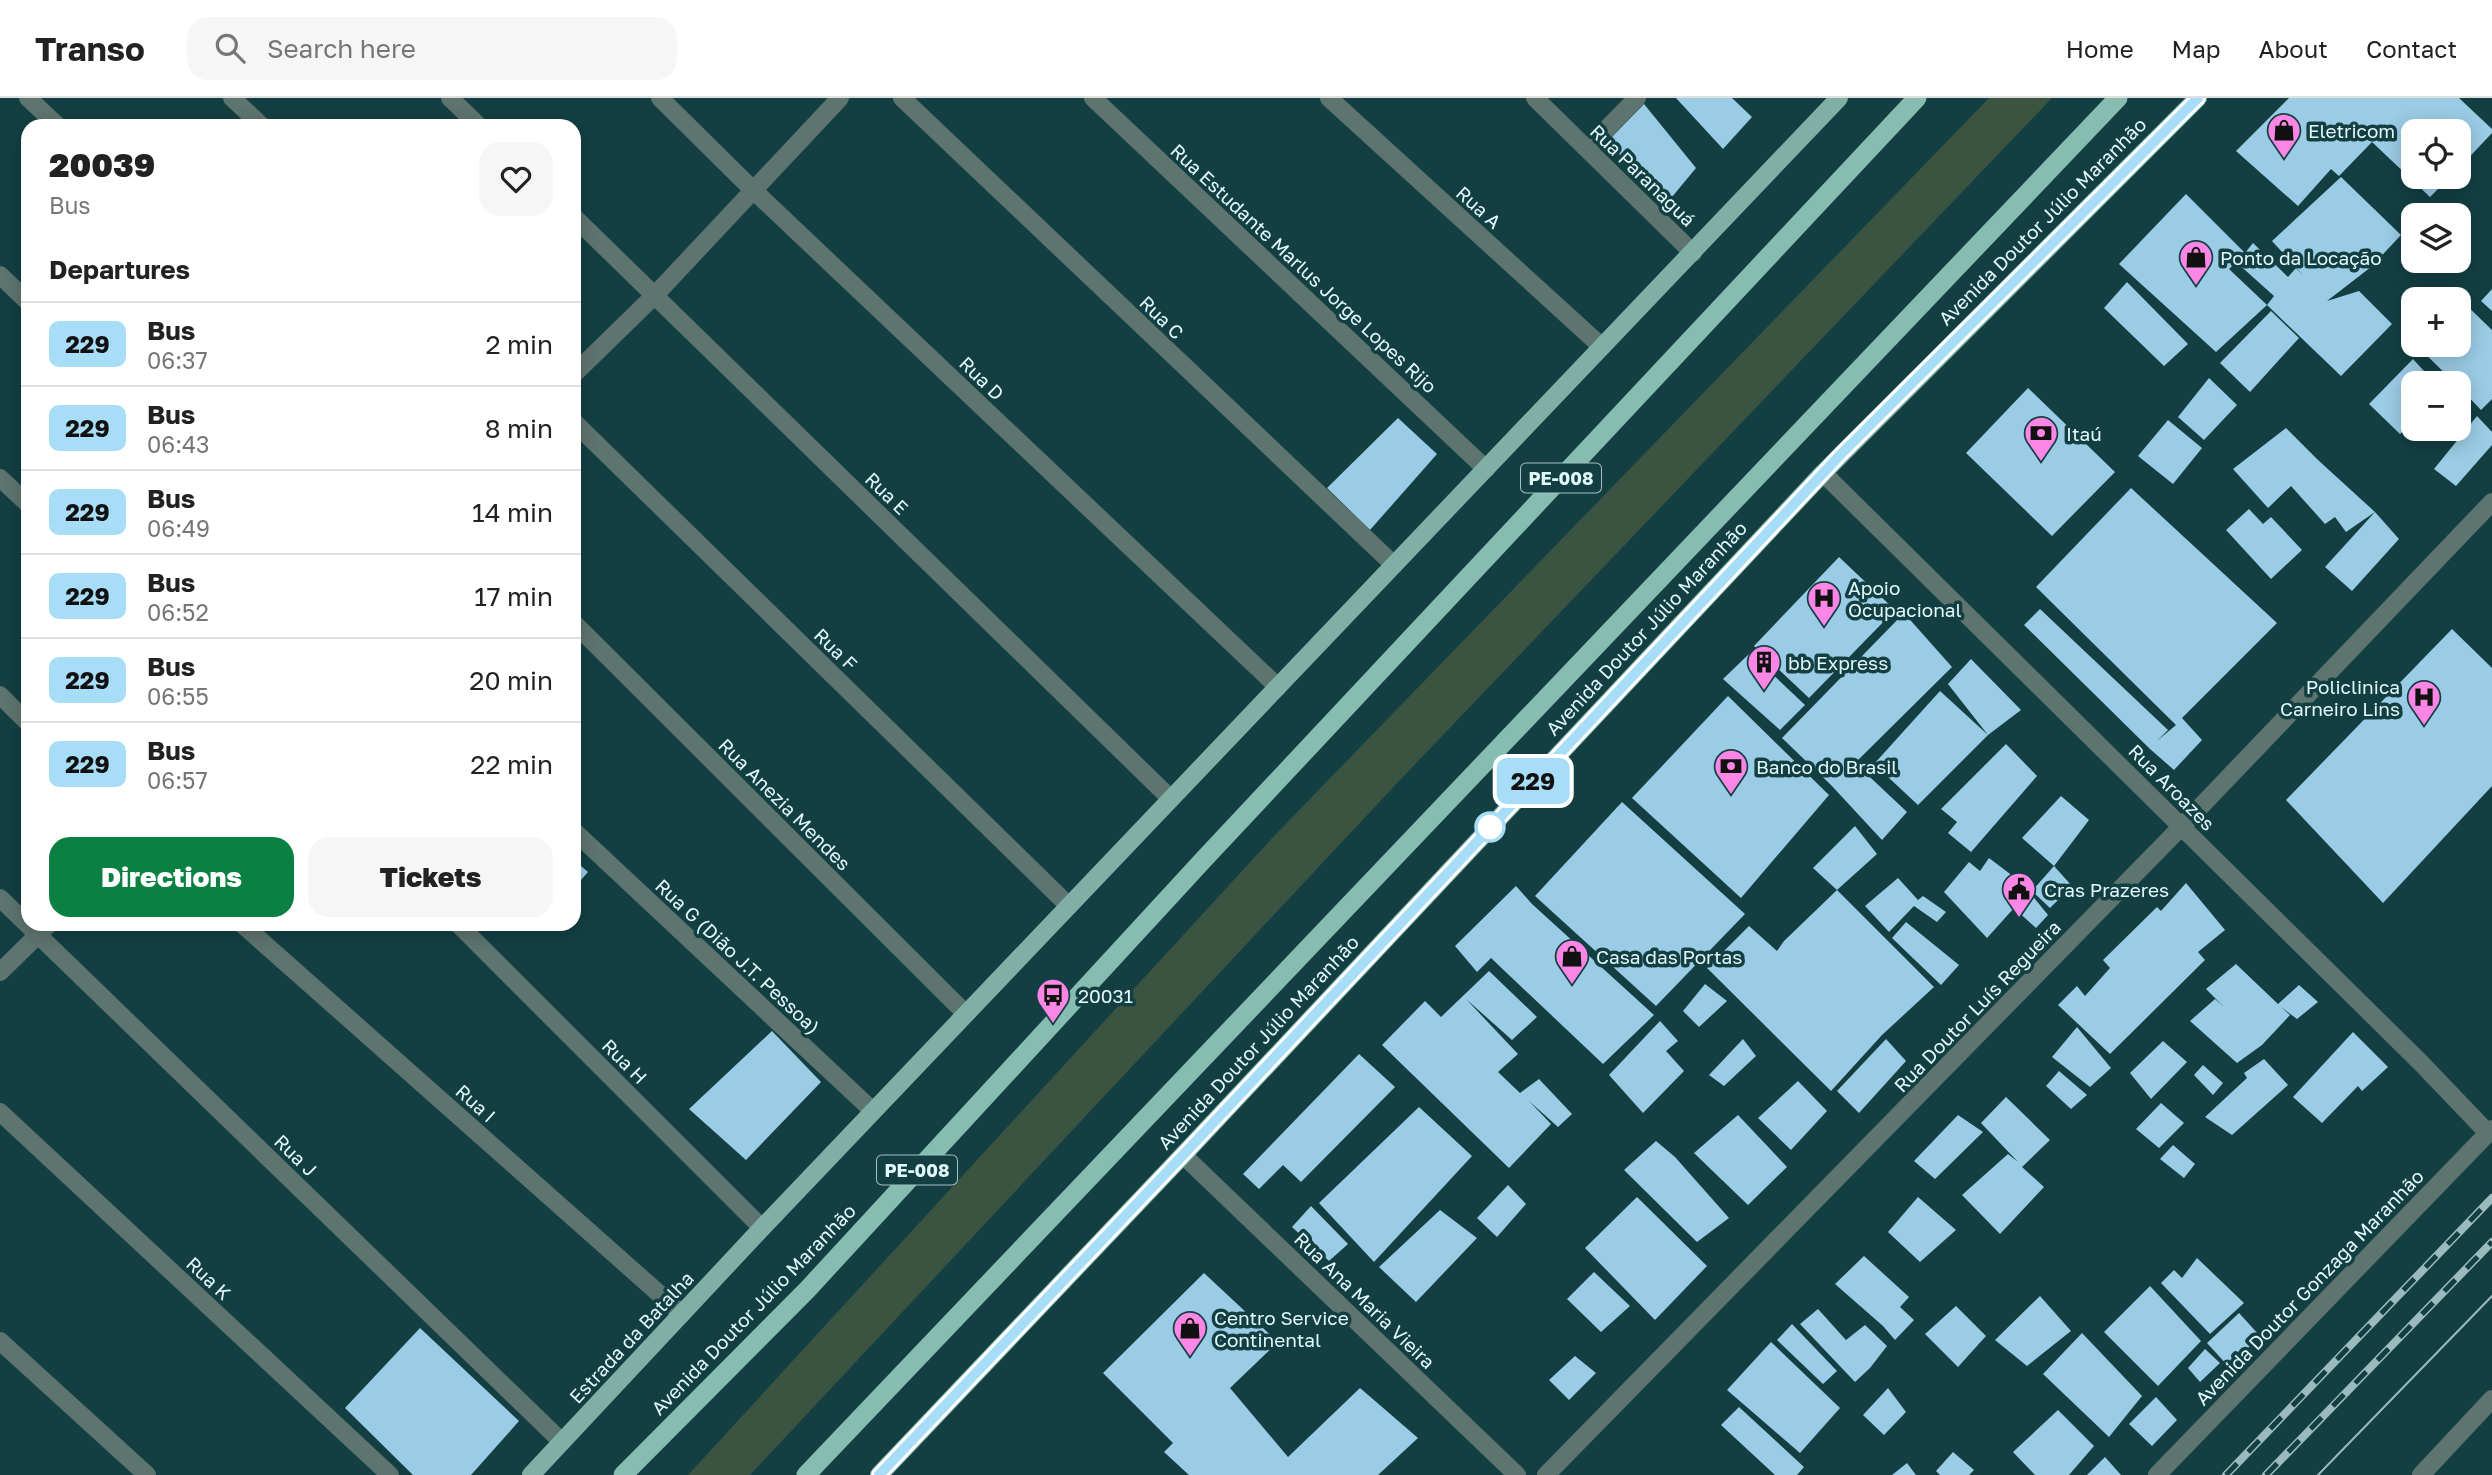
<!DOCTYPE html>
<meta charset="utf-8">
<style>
:root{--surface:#fff;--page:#f6f6f6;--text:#222;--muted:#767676;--line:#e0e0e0;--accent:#0b8043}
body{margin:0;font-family:"Golos Text",sans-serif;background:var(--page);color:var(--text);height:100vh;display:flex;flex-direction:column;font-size:26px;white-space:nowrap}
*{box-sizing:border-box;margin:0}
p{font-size:23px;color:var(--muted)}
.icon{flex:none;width:38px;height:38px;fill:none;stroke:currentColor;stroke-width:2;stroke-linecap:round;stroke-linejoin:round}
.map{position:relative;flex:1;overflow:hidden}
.drawer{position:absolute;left:21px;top:21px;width:560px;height:812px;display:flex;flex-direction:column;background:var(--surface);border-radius:21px;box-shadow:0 4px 18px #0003}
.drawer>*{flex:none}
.badge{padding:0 14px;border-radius:10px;font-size:24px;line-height:46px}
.fabs{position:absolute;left:2401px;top:21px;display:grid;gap:14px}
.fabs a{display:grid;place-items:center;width:70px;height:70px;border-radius:14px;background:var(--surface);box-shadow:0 4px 18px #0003;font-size:35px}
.map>.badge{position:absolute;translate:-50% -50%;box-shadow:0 0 0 4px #fff}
h2{padding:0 28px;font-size:26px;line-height:63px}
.round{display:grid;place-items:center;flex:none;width:74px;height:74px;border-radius:21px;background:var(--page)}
.head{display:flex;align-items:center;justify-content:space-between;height:119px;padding:0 28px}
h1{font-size:33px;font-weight:800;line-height:52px}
.cta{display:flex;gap:14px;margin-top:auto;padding:14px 28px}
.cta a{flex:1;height:80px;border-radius:21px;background:var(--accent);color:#fff;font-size:28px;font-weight:800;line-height:80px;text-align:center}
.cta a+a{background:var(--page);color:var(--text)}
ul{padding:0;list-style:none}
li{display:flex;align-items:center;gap:21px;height:84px;padding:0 28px;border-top:2px solid var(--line)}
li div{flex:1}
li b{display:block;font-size:26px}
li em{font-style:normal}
li .badge{min-width:77px;font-weight:700;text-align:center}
header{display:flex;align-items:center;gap:42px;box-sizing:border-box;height:98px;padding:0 35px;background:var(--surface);border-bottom:2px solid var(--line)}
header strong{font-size:33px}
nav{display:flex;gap:38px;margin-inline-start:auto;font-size:24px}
.search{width:490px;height:63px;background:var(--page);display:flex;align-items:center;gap:18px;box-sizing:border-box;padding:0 24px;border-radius:21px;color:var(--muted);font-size:26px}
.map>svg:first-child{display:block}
</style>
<header>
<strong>Transo</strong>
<div class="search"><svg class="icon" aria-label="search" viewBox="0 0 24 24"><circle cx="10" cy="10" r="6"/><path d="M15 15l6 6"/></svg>Search here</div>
<nav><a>Home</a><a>Map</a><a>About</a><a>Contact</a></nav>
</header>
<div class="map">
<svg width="2492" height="1377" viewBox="0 0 2492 1377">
<rect width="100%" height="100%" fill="#133f43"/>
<path fill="#3b5341" d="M1989,0h63l-652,682 -650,695h-62l587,-640z"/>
<path fill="#9bcce5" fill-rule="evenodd" d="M1676,0h56l20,19 -29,32z
M2289,0h170l33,31v4l-33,35v-37h-46v46h37l-20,20 -58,-55 -33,34 -8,-7 -33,37 -62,-55z
M1644,6l52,64 -29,35 -60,-61z
M2341,79l60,58 -30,32 -44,34 32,-10 33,33 -51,52 -74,-71 -51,47 -97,-88 67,-70 59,59 8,-10 35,34 8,-9 7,7 -31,-34zM2236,164l38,34 -7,9 -38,-36z
M2127,184l61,62 -24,22 -60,-58z
M2492,191v22l-11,-10z
M2460,201l32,31v69l-11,11 -22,-23v-4h-4l-39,-38h43z
M2271,213l28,27 -49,54 -30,-29z
M2413,261l21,23 -21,1v19l-9,8 9,13 -13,11 -31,-30z
M2209,280l28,27 -33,35 -26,-23z
M2028,290l87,84 -63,64 -86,-83z
M2477,318l15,16v13l-36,41 -22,-17z
M1398,320l39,36 -67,76 -43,-42z
M2168,322l34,28 -29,36 -35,-28z
M2286,330l32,32 57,52 -29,20 -11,-15 -10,7 -34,-38 -23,22 -35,-39z
M2131,390l146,135 -95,95 20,22 -28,30 -24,-21 -126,-124 16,-16 128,121 -11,11 19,-16 -140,-138z
M2249,411l14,15 8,-7 31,33 -31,29 -45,-49z
M2375,414l24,27 -47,52 -27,-24z
M1839,459l56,53 -86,88 -55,-52z
M1904,515l48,54 -97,96 52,49 -25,28 -51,-55 -49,-47z
M2452,531l40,39v118l-109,117 -97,-103z
M1750,555l55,52 -25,25 -57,-51z
M1971,561l50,51 -33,25 -70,70 -44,-41 66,-73 48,44 -40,-51z
M1728,598l101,99 -88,103 -109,-100z
M2006,646l31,32 -66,76 -23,-19 9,-11 -16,-13z
M2061,698l28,24 -35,46 -32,-28z
M1622,704l123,112 -89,92 -121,-110z
M1855,728l22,28 -40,36 97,97 -52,48 -51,56 -124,-123 42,-42 28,25 7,-10 53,-51 -24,-22z
M1989,760l33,25 26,32 -12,13 -22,-20 -27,30 -43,-46 25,-30 11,9z
M574,762l14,12 -14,16z
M2054,768l18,20 -22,22 -18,-17z
M1898,780l20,22 5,-4 23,16 -9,10 -23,-16 -25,26 -24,-26z
M2186,785l39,47 -27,22 7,8 -95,94 -52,-49 19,-19 8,10 25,-28 -7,-8 54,-53 4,4z
M1516,788l16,18 122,111 -51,49 -112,-106 -14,14 -22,-26z
M1906,824l53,43 -18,20 -49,-47z
M2236,866l42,40 21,-19 19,17 -21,17 -16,-12 9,8 -28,30 -25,18 -47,-42 25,-22 8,7 -17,-17z
M1489,873l48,46 -25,23 -46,-41 52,55 -20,18 22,21 19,-14 33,35 -14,13 -29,-26 22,23 -42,44 -127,-123 43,-44 16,16z
M1705,886l22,17 -28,26 -16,-16z
M1660,923l18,20 -12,10 18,20 -41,42 -34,-38z
M2077,929l34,41 -21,19 -38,-30z
M772,933l49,51 -75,78 -57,-51z
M2353,934l35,35 -26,24 -4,-5 -36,37 -29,-26z
M1743,941l13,17 -32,30 -15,-11z
M1886,941l20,22 -47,52 -22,-22z
M2163,943l24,21 -36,37 -21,-26z
M1359,956l36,33 -94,95 -18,-17 -24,24 -16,-15z
M2264,961l24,26 -56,50 -27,-18 42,-39 -3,-5z
M2203,967l20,18 -10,12 -19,-20z
M2059,973l28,24 -16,14 -25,-23z
M1798,983l29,30 -36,39 -33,-32z
M2006,999l44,43 -28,27 22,20 -44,47 -38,-39 46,-41 10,8 -37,-39z
M2161,1005l23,20 -25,25 -23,-19z
M1419,1009l53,49 -98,106 -55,-59z
M1738,1017l49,52 -39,38 -54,-52z
M1958,1017l25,17 -48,47 -21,-18z
M1656,1043l19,16 54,61 -32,24 -73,-72z
M2173,1047l22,19 -11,14 -24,-19z
M1508,1087l18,19 -29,33 -20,-19z
M1637,1099l70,69 -52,54 -70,-72z
M1918,1099l38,33 -36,32 -32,-30z
M1311,1108l37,38 -19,17 -37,-34z
M1440,1112l37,28 -61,64 -37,-35z
M1864,1158l45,41 -9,10 14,13 -19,20 -12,-14 -48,-42z
M2197,1160l47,45 -34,31 -49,-51 13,-13 8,8z
M1594,1174l36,34 -29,26 -34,-33z
M1204,1175l74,69 -48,46 58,69 72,-69 58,50 -40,37h-189l-25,-23 9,-9 -70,-70z
M2150,1188l51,55 -43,45 -54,-54z
M2040,1198l31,35 -44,35 -32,-26z
M1956,1208l30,30 -28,31 -33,-33z
M1818,1211l28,31 19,-15 22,21 -17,22 -15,14 -55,-58z
M2239,1215l21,23 -31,31 -22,-24z
M1792,1226l45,47 -14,13 -46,-44z
M420,1230l99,93 -48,54h-58l-68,-67z
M2082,1235l60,63 -33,41 -66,-63z
M1771,1244l69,66 -40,45 -73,-63z
M2205,1251l15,14 -20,19 -12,-14z
M1575,1258l21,17 -27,27 -20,-20z
M1888,1290l18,24 -22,23 -21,-20z
M2156,1299l21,23 -25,26 -23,-22z
M1739,1309l65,60 -7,8h-22l-54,-50z
M2058,1312l36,36 -25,29h-34l-22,-23z
M1953,1354l21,18 -5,5h-29l-4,-4z
M2105,1359l16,18h-34z
M1907,1365l9,12h-24z"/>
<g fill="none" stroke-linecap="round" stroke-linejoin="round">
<path stroke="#5e746f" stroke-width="18" d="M28,0l30,28
M232,0l30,28
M450,0l29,28
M660,0l92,91 526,498
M902,0l492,467
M1093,0l393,371
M1329,0l273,249
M1535,0l158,155
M1587,51l50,-51
M574,119l597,582
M0,177l28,27
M574,276l81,-79 185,-197
M574,324l495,484
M1823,375l598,590 67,70
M0,380l28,26
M574,525l392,391
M0,597l28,28
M574,733l299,280
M0,800l562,544
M242,826l440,390
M458,826l304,304
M0,874l49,-48
M0,1014l390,363
M1183,1057l334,320
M1546,1377l636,-649 310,-324
M2157,1377l335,-346
M2421,1377l71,-76"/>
<path stroke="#5e746f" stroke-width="18" d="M0,1243l147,134"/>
<path stroke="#80b0a5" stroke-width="18" d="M531,1377l231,-247 1077,-1130
M879,1377l304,-320 640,-682 375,-375"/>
<path stroke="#87bcb0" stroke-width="19" d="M623,1377l184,-185 398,-432 712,-760
M806,1377l1312,-1377"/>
<path stroke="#9bbabc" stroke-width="2" d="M2318,1377l174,-179"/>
<defs>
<path id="rail" d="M2226,1377l266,-277
M2266,1377l226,-233"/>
</defs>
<use href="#rail" stroke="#9bbabc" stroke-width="8"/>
<use href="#rail" stroke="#133f43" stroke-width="5" stroke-dasharray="16" stroke-linecap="butt"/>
</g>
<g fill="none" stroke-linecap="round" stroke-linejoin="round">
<defs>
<path id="line" d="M879,1377l304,-320 658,-701 357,-356"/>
</defs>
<use href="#line" stroke="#fff" stroke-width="16"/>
<use href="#line" stroke="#a8ddf7" stroke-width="10"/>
</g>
<defs>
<symbol id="shop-pin" viewBox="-11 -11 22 30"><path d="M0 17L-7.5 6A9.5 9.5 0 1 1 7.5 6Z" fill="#fb86e5" stroke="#133f43"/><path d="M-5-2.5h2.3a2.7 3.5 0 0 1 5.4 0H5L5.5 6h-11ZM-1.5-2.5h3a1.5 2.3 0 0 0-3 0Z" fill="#111"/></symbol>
<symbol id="bank-pin" viewBox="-11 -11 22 30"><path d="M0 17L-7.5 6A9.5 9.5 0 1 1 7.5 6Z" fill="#fb86e5" stroke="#133f43"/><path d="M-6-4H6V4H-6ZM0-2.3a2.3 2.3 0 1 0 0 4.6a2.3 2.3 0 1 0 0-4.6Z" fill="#111"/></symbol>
<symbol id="hospital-pin" viewBox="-11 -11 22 30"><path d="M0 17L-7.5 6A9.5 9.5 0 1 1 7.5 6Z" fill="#fb86e5" stroke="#133f43"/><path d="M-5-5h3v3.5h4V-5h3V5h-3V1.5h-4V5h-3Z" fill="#111"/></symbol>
<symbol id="building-pin" viewBox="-11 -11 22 30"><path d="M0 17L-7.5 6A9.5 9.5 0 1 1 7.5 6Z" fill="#fb86e5" stroke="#133f43"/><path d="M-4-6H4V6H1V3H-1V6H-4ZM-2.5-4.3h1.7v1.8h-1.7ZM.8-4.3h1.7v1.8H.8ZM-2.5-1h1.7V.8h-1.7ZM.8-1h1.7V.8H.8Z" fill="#111"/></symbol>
<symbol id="civic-pin" viewBox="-11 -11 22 30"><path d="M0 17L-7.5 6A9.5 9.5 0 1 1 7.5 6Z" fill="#fb86e5" stroke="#133f43"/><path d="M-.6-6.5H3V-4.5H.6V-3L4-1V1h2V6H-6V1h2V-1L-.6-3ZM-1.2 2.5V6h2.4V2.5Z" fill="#111"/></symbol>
<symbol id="bus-pin" viewBox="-11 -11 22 30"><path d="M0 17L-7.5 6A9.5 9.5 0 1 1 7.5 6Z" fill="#fb86e5" stroke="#133f43"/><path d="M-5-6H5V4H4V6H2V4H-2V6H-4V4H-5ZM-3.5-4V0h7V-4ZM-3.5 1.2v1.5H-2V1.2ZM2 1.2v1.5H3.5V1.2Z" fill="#111"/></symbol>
</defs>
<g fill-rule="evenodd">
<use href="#shop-pin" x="2265" y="13" width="38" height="52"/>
<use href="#shop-pin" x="2177" y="140" width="38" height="52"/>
<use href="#bank-pin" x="2022" y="316" width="38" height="52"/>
<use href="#hospital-pin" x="1805" y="481" width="38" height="52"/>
<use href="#building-pin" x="1745" y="545" width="38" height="52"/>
<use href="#hospital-pin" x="2405" y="580" width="38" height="52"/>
<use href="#bank-pin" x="1712" y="649" width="38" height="52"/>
<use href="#civic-pin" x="2000" y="772" width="38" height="52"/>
<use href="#shop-pin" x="1553" y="839" width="38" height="52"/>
<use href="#bus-pin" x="1034" y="878" width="38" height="52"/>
<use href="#shop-pin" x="1171" y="1211" width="38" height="52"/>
</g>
<circle fill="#fff" stroke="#a8ddf7" stroke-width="3.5" cx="1490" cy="729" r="14"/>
<g text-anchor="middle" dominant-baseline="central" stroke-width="7" stroke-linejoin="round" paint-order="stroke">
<g fill="#133f43" stroke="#a4c1c4" stroke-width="2">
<rect x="1521" y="365.5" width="80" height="29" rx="5"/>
<rect x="877" y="1057.5" width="80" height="29" rx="5"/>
</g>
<g font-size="18" font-weight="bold" fill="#e2f9fb">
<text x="1561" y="380">PE-008</text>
<text x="917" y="1072">PE-008</text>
</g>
<g font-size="19" fill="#e2f9fb" stroke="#133f43" text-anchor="start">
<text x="2308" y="32">Eletricom</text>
<text x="2220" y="159">Ponto da Locação</text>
<text x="2066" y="335">Itaú</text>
<text x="1848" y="489">Apoio<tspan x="1848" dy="22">Ocupacional</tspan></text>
<text x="1788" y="564">bb Express</text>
<text x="2400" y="588" text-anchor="end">Policlinica<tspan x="2400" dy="22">Carneiro Lins</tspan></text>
<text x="1756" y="668">Banco do Brasil</text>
<text x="2044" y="791">Cras Prazeres</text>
<text x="1596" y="858">Casa das Portas</text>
<text x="1078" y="897">20031</text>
<text x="1214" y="1219">Centro Service<tspan x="1214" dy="22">Continental</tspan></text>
</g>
<g font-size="19" fill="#e2f9fb" stroke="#133f43">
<text transform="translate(1643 77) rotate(44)">Rua Paranaguá</text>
<text transform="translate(1479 109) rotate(42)">Rua A</text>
<text transform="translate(2042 123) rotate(-45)">Avenida Doutor Júlio Maranhão</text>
<text transform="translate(1304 170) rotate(43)">Rua Estudante Marlus Jorge Lopes Rijo</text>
<text transform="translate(1162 219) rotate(44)">Rua C</text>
<text transform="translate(982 280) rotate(44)">Rua D</text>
<text transform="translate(887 395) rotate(44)">Rua E</text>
<text transform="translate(1646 530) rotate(-47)">Avenida Doutor Júlio Maranhão</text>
<text transform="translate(836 551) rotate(44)">Rua F</text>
<text transform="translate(2172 689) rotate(45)">Rua Aroazes</text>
<text transform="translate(785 706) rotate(45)">Rua Anezia Mendes</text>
<text transform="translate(738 858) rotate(43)">Rua G (Dião J.T. Pessoa)</text>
<text transform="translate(1977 908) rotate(-46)">Rua Doutor Luís Regueira</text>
<text transform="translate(1258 944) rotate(-47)">Avenida Doutor Júlio Maranhão</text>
<text transform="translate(625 963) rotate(45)">Rua H</text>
<text transform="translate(476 1005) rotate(42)">Rua I</text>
<text transform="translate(296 1057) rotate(44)">Rua J</text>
<text transform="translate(209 1180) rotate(43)">Rua K</text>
<text transform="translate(2309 1189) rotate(-46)">Avenida Doutor Gonzaga Maranhão</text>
<text transform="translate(1365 1202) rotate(44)">Rua Ana Maria Vieira</text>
<text transform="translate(753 1211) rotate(-46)">Avenida Doutor Júlio Maranhão</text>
<text transform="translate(631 1239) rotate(-47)">Estrada da Batalha</text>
</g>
</g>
</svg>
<div class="fabs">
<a><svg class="icon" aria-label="locate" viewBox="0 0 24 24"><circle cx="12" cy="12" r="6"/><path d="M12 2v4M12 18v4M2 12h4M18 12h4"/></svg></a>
<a><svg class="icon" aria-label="layers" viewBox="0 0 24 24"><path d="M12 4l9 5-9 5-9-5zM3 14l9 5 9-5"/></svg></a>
<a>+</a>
<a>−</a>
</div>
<b class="badge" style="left:1533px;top:683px;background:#a8ddf7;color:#111">229</b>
<section class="drawer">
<div class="head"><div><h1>20039</h1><p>Bus</p></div><a class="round"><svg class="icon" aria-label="heart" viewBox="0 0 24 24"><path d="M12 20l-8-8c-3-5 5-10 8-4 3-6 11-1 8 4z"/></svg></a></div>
<h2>Departures</h2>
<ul>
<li><span class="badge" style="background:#a8ddf7;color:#111">229</span><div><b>Bus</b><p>06:37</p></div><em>2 min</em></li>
<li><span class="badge" style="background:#a8ddf7;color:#111">229</span><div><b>Bus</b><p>06:43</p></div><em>8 min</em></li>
<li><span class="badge" style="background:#a8ddf7;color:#111">229</span><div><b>Bus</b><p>06:49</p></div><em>14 min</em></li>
<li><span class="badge" style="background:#a8ddf7;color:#111">229</span><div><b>Bus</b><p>06:52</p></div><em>17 min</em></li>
<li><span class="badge" style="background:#a8ddf7;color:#111">229</span><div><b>Bus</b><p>06:55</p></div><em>20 min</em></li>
<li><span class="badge" style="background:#a8ddf7;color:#111">229</span><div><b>Bus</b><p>06:57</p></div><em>22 min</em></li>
</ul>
<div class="cta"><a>Directions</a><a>Tickets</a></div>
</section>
</div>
